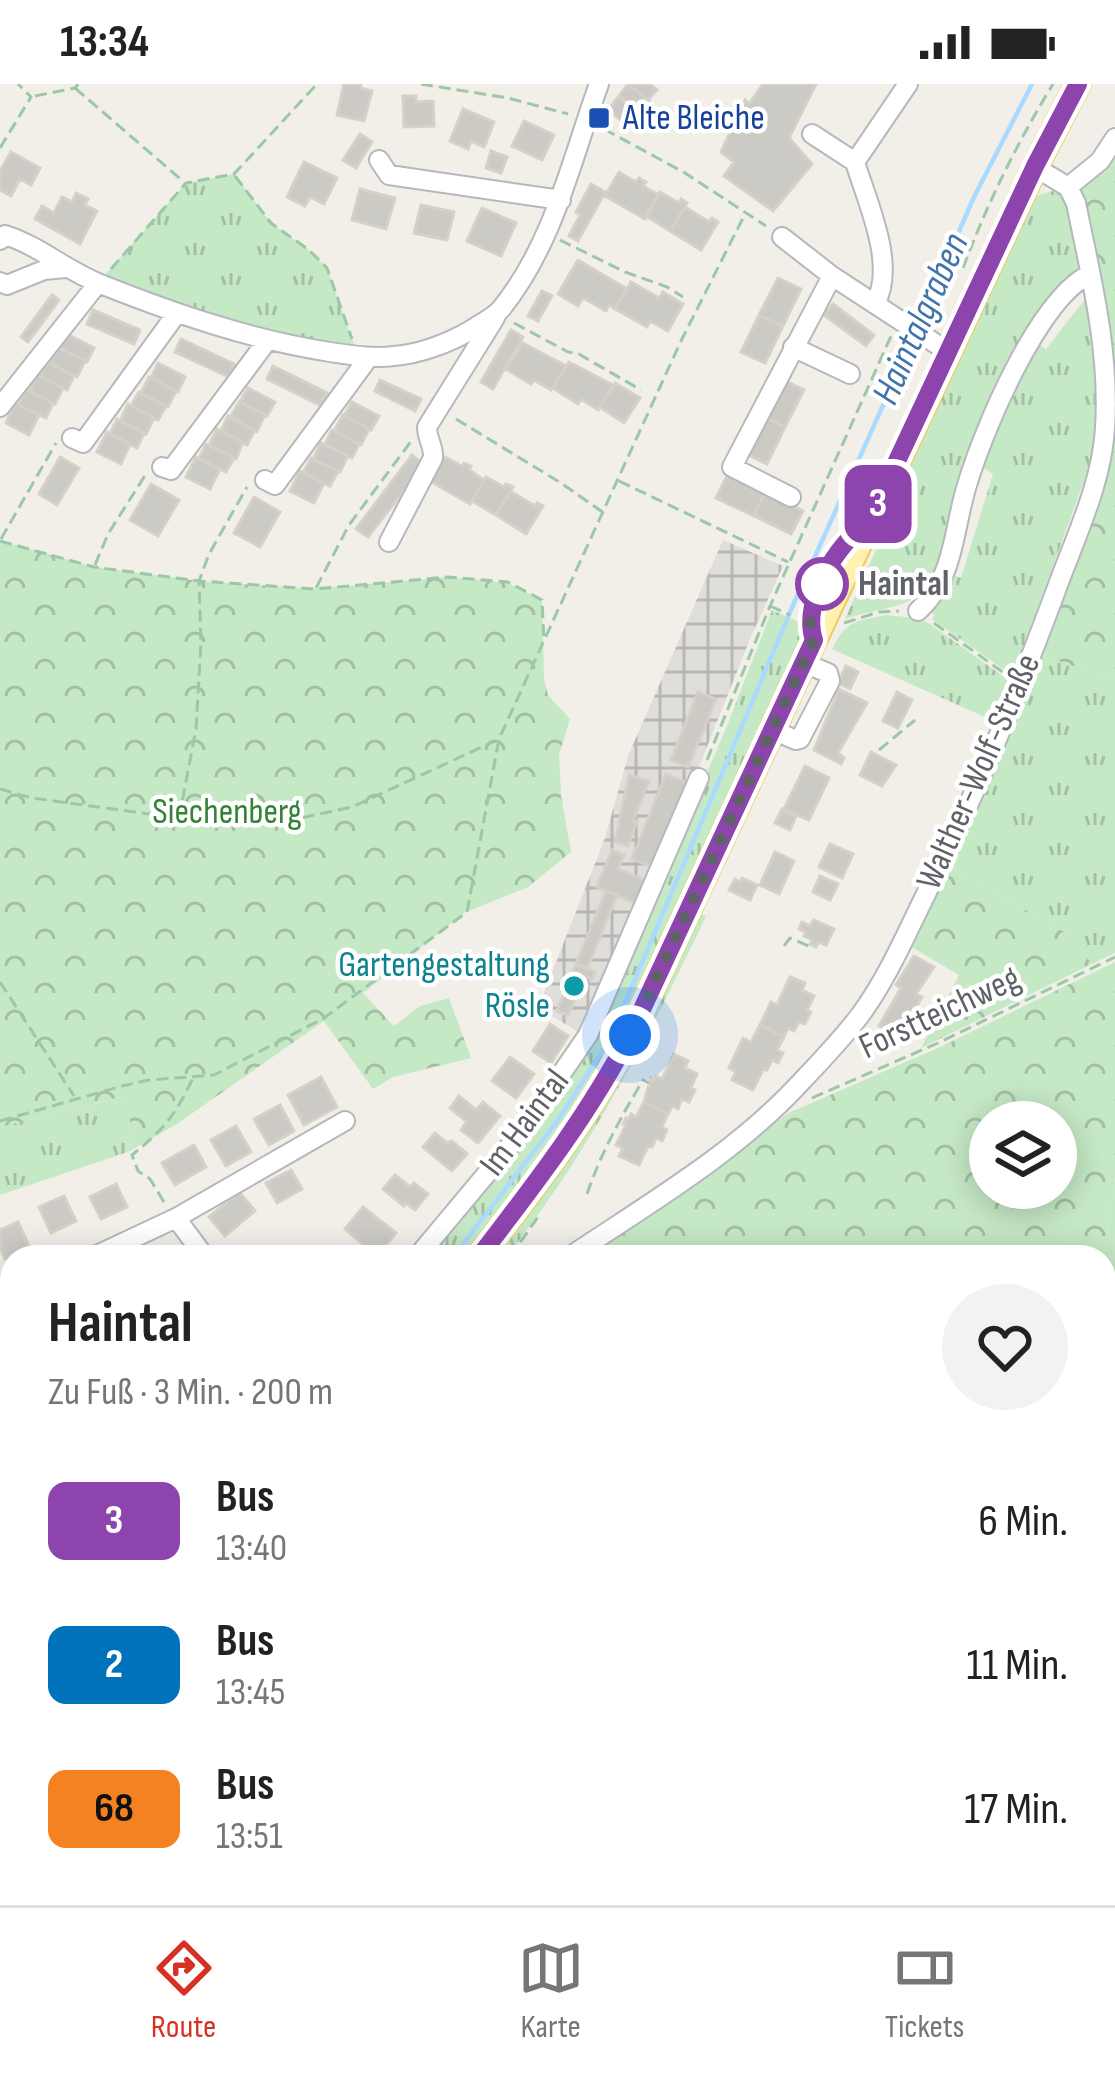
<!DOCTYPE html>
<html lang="de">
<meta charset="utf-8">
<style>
:root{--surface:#fff;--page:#f2f2f2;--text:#222;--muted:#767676;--line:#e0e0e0;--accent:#d93025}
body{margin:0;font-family:"Sofia Sans Condensed",sans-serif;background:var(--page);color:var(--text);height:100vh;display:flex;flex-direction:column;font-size:45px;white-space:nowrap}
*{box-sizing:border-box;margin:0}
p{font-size:39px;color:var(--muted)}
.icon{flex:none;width:66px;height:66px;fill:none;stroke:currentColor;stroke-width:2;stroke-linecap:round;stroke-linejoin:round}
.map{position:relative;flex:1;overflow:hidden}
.panel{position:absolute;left:0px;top:1161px;width:1116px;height:660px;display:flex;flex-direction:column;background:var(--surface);border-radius:36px 36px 0 0;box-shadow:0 6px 30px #0003}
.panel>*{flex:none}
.badge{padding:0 24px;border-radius:18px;font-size:42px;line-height:78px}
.tools{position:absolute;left:969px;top:1017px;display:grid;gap:24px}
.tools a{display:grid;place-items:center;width:108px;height:108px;border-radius:50%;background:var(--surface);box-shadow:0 6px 30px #0003;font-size:60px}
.you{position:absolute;width:60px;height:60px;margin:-30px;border:9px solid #fff;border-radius:50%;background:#1a73e8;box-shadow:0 0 0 18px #1a73e833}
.map>.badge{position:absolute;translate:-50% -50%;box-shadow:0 0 0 6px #fff}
.round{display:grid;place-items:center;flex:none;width:126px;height:126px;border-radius:63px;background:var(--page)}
.head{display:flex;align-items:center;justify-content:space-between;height:204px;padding:0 48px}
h1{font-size:57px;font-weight:700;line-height:90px}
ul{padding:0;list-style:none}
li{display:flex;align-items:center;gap:36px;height:144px;padding:0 48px}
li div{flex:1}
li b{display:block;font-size:45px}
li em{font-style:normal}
li .badge{min-width:132px;font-weight:700;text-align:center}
.status{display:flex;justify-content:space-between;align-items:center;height:84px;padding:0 60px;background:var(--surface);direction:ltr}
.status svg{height:33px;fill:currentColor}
.tabs{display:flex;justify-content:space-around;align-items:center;height:168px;border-top:3px solid var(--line);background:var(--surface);font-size:33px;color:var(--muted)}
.tabs a{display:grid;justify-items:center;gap:6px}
.tabs .selected{color:var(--accent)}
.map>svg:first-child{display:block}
</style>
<div class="status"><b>13:34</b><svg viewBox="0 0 49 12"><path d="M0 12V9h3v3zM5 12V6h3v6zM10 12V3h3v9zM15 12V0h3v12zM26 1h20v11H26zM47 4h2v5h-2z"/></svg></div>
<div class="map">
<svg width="1115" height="1821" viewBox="0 0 1115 1821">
<defs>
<pattern id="industrial-grid" width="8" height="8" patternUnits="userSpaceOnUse" patternTransform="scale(3)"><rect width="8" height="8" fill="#e0deda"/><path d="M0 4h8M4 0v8" fill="none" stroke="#b9b8b5"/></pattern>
<pattern id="grass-tufts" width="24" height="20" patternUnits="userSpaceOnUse" patternTransform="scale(3)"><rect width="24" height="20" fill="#c5e8c5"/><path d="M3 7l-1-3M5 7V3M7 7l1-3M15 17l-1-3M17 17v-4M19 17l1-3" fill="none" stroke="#a3c0a4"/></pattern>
<pattern id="forest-crowns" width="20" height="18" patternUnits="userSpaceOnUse" patternTransform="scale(3)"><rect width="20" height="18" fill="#c5e8c5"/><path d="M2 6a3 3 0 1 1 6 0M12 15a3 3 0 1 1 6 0" fill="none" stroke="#a3c0a4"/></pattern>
</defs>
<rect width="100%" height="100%" fill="#f1efe8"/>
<path fill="url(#industrial-grid)" d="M723,456l60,26 -33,73 -59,148 -109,247 -44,-26 67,-170 23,-82z"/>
<path fill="url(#grass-tufts)" d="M234,90l37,49 38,27 18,18 31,88 -260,-73 88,-100z
M1056,106l16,16 13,61 -19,14 -24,30 -102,261c-26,40 -54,33 -95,47l43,-96 8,-39 129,-277 14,-12z
M1089,210l10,73 -3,81 -83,228 -81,-57 3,-4 -8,-6 23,-35 11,4 32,-104 -16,-10 60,-121 9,6z
M772,526l32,14 -6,28 -188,408 -141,197h-44l142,-178 114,-245 48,-113z
M887,531l28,3 15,6 81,58 -17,39 -162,-72c14,-29 25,-28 55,-34z
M1041,571l74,25v273l-23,11 -21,-28 -123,-70z
M698,829l8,3c-39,83 -80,163 -129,241 -21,34 -46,67 -70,100h-9l1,-9z
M125,1012l5,25 -2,31 -128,43v-68z
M1115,1093v728h-101l1,-12h89v-636z"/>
<path fill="url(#forest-crowns)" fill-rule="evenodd" d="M1115,66v530l-74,-25 67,-202 -30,-264z
M0,457l94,26 105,14 116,8 133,-12 60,6 34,17 2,79 4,16 22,24 -11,36 2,41 10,56 -43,35 -62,25 -103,81 31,33 26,-20 29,-8 22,60 -78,19 -20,12 -49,-68 -147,103 -49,28 2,-31 -6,-25 -124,31z
M948,782l123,70 21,28 -171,84 38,-73 -49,-29z
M1115,878v215l-11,80h-523l185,-130 25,-15 149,-65zM990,1038h66v66h-66z
M12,1744v65h1003l-2,12h-1013v-66z"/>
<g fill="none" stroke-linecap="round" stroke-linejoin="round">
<path stroke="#aadaff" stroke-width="4.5" d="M917,244l57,-131 58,-113
M453,1173l105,-137 42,-65 30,-64 164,-388 119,-264
M0,1706l12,-11"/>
</g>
<path fill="#cccac5" stroke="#d6d1c6" stroke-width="3" d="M344,0h17l-1,4 12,3 -8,30 -27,-6z
M628,0h22l7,6 -9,10z
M628,0l22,18 -9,12 -22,-18z
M763,0h53l-27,54 23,26 -39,47 -49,-35 10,-14 -13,-10 24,-52 4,4z
M403,12h13v6l17,-1 1,25 -30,1z
M619,12l22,18 -11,13 -22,-17z
M463,25l31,13 -10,25 -13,-6 -3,8 -18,-8z
M524,37l30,14 -12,25 -30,-14z
M360,50l12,8 -16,26 -13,-8z
M491,67l16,6 -6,16 -15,-5z
M11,68l29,16 -9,17 -11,-6 -9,17 -11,-6v-19z
M304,78l33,16 -13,26 -14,-7 -5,9 -18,-9z
M619,88l17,10 3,-4 7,4 -3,4 16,9 -14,24 -40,-23z
M591,100l14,8 -27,49 -9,-5 11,-21 -4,-3z
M360,105l35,9 -9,31 -34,-9z
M660,108l19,11 2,-4 6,4 -17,28 -24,-15z
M76,109l12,6 -3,6 12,6 -17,33 -45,-25 7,-13 12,7 8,-16 10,5z
M421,121l33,7 -7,28 -33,-7z
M685,123l24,15 3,-4 6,4 -17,28 -31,-19z
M482,124l34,15 -15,33 -34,-15z
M578,176l49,29 -12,20 -6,-4 -3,6 -23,-13 -5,8 -20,-12z
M778,194l23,11 -18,37 -24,-11z
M631,198l28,16 4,-6 20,12 -15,27 -18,-10 -3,6 -32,-18z
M542,207l10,5 -14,25 -10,-5z
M52,211l7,5 -31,42 -7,-5z
M833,220l41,31 -8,11 -42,-31z
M93,226l47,20 -6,14 -47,-20z
M759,231l24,11 -18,37 -24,-11z
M511,246l12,7 -30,52 -12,-7z
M67,250l27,14 -7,14 -27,-14z
M181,255l53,25 -5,13 -54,-25z
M523,259l43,23 -15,24 -17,-10 -3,4 -25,-15z
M58,263l27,14 -8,16 -27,-14z
M48,278l26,14 -7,14 -27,-14z
M569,278l44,23 -15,25 -17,-11 -3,5 -25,-16z
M158,279l27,14 -7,15 -27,-14z
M273,282l54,27 -7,12 -53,-26z
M37,291l26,13 -8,16 -26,-13z
M149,293l27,14 -8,16 -27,-14z
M780,294l24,12 -19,37 -23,-12z
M380,296l41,19 -6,12 -40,-20z
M615,299l25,15 -16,25 -24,-16z
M248,304l27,14 -8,14 -27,-14z
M26,306l27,13 -7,15 -27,-13z
M139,308l27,14 -8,14 -27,-14z
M239,318l26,13 -8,16 -27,-13z
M352,318l27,14 -8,14 -27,-14z
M15,319l24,12 -10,20 -23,-12z
M128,320l26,14 -8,16 -26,-13z
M343,331l26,14 -8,16 -27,-14z
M762,331l23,12 -18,37 -24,-12z
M228,332l27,14 -8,15 -26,-14z
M117,335l27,14 -7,15 -27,-14z
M217,345l26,13 -7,17 -27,-14z
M332,346l27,14 -7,14 -27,-14z
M107,348l23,12 -9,20 -24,-12z
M321,359l27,13 -8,16 -27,-13z
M206,360l28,14 -8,14 -27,-13z
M412,371l12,10 -56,72 -12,-8z
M60,373l19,11 -22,37 -18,-11z
M196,373l24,12 -10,20 -24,-12z
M445,373l17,9 2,-3 7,3 -2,4 15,10 -14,24 -40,-23z
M311,374l27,13 -8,15 -27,-13z
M300,387l24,12 -10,20 -24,-12z
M728,390l37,18 -11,24 -38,-18z
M486,393l18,10 2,-3 7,3 -17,28 -24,-14z
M151,400l28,16 -21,36 -28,-16z
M510,407l25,15 2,-3 6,3 -17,28 -30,-19z
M765,408l38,19 -12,23 -37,-18z
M254,413l26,15 -20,35 -26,-14z
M846,582l12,6 -8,17 -12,-6z
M839,605l28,14 -29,50 6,5 -3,6 -27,-14z
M698,608l18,7 -28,68 -17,-7z
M897,608l15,8 -14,28 -15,-7z
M871,668l25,13 -14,21 -22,-11z
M805,682l24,12 -20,42 -25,-11z
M666,690l23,10 -34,84 -23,-9z
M629,691l20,6 -16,40h4l-9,25 -13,-4z
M782,725l14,7 -6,14 -15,-7z
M830,760l23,10 -11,24 -23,-11z
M612,766l12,5 -6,14 29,12 -10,23 -40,-17z
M775,768l19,9 -15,33 -19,-9z
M820,792l18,8 -8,16 -17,-8z
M742,794l15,7 -7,15 -21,-10 6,-11 5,3z
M606,807l11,4 -30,74 -11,-5z
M814,836l20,9 -8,16 -7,-3 -3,5 -6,-3 2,-4 -8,-4 2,-4 -7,-3 3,-7 8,4z
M914,872l20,11 -18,27 6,3 -23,40 -20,-11 22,-38 -5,-3z
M576,880l19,8 -3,7 -8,-3 -16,39 -11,-4z
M790,893l15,6 -3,7 12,6 -7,14 4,2 -6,12 -6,-2 -5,9 -6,-3 -4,9 -24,-12 11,-23 6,3z
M550,940l18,12 -17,27 -18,-12z
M760,941l24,12 -7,13 6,3 -5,10 -6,-3 -5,10 -3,-2 -11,22 -21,-10 4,-8 -7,-4 14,-30 8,4z
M674,970l14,7 -3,7 12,6 -6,14 4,2 -6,12 -7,-3 -4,10 -6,-3 -4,8 -24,-12 7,-24 3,2 2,-4 6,3z
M510,973l24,17 -18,24 -24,-17z
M321,993l16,30 -33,18 -16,-30z
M459,1012l17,14 7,-8 17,14 -22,27 -17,-13 6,-8 -17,-14z
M644,1018l24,12 -6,13 5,3 -5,11 -6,-3 -4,9 -4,-1 -9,19 -20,-9 4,-8 -7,-3 10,-20 -3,-1 3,-6 3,1 2,-5 5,3z
M280,1021l14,26 -25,14 -15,-26z
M236,1042l15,26 -25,14 -15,-26z
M435,1049l12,10 5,-2 15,13 -15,17 -29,-24z
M194,1061l12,22 -31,18 -13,-22z
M291,1086l11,19 -25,14 -11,-20z
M395,1091l15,12 4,-4 14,11 -13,16 -9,-7 -2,3 -21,-17z
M116,1100l11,23 -26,12 -11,-22z
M239,1108l16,19 -30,25 -16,-19z
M64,1112l12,25 -25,12 -12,-26z
M363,1123l33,26 -19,23 -32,-27z
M18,1138l12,26 -25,11 -5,-11v-18z
M12,1408v32l-3,-3 -9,9v-27z"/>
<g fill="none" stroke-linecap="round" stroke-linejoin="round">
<defs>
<path id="minor" d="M812,50l43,28
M379,76l10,15 172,25
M1068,103l32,-26 15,-23
M782,153l50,39 118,77
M0,156l5,-5c35,11 63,37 98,50 73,29 149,55 227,67 21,3 43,7 64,4 26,-2 55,-13 77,-26 10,-7 22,-12 30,-21 53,-66 70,-148 98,-225
M0,198l7,3 37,-15 21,-2
M875,220c22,-39 -8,-102 -20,-142l53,-78
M793,263l57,27
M0,323l98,-124
M72,354l11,5 94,-130
M162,383l9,3 96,-129
M265,396l10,5 94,-128
M791,413l-59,-30 100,-191
M389,458l44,-84c1,-12 -6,-19 -6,-31l68,-109
M918,527c37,-33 35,-81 49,-126 16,-54 71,-186 123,-211
M814,556c-2,-7 -5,-12 -5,-19 0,-29 32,-80 55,-96
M772,646l24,10 4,-1 30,-58 -2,-8 -24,-10
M176,1134l29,39
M93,1173l83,-39 169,-97
M417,1173l102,-122 69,-100 111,-257
M569,1173c79,-53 167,-104 232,-175 21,-22 42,-44 60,-68 27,-37 45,-80 65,-120 49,-98 91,-199 129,-301 19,-53 47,-109 50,-165 5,-77 -14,-151 -29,-225l-8,-16 -33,-20
M0,1216l12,-5
M0,1509l12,14
M0,1671l12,-11"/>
<path id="major" d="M479,1173c56,-71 109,-141 151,-222l405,-868 43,-83
M0,1741l12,-10"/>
</defs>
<use href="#minor" stroke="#b5b8bc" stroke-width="22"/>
<use href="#major" stroke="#f2c960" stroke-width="28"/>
<path stroke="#9cc7a9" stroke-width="3" stroke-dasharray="12 6" stroke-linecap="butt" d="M421,0l87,14 60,16
M75,4l109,94
M35,12l40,-8 3,-4
M604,45l81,44 81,53
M0,64l31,-51 -13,-13
M235,92l36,47 38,27 18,18 25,71
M560,156l65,32 42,15 16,10
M963,184c24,-64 54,-125 90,-184
M111,185l75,-86 48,-9 83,-90
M514,239l54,29 9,1 64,37
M456,335l105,64 43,30
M619,397l169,81
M1,455l55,-96
M0,457l94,26 105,14 116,8 133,-12 60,5 34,18 2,41
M95,481l13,-31 38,-60
M316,504l33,-63 63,-85
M770,522l20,9
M844,539l35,-11 20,-1
M934,539l70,50
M879,666l36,-30
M707,676l63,-154 122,-272
M0,705l32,9 147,20 98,5 75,-16 143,-66
M179,734l17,-89 5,-86 -2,-62 10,-27 38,-67
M784,862l6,-8 21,9 3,-1
M0,898l74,114
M812,1014l126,-55 177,-86
M0,1037l122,-35 27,-6 65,-5 110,-57 143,-106 32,-173 182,-398 65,-129
M587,1110c14,-41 34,-77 56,-114l6,3
M164,1118l-14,-23 -12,-8 -6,-16c33,-27 42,-38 61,-77
M510,1173l30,-43
M1104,1509l11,-11
M0,1566l12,-11
M0,1579l12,15
M807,1821l15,-12
M878,1821l4,-12"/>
<use href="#minor" stroke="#fff" stroke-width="18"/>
<use href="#major" stroke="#fff2af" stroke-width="24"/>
</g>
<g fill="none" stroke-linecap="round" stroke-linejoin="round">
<defs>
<path id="line" d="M479,1173c55,-72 109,-141 151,-222l184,-395c-13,-37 22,-97 54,-117l167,-357 43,-82"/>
</defs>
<use href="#line" stroke="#fff" stroke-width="27"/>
<use href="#line" stroke="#8e44ad" stroke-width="18"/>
<path stroke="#5f6368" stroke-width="12" stroke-dasharray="0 21.6" d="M630,951l184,-395 -5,-23 13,-33"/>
</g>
<rect fill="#1a4fb4" stroke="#fff" stroke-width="4.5" x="587" y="22" width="24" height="24" rx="6"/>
<circle fill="#fff" stroke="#8e44ad" stroke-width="6" cx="822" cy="500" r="24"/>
<circle fill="#0f9aa8" stroke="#fff" stroke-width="4.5" cx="574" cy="902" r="12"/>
<g text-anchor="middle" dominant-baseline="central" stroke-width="9" stroke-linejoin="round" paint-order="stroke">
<g font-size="36" fill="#164399" stroke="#fff" text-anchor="start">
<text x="623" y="34">Alte Bleiche</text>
</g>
<g font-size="36" font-weight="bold" fill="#5f6368" stroke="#fff" text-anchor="start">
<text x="858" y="500">Haintal</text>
</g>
<g font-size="36" fill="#5f6368" stroke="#fff">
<text transform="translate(979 688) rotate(-66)">Walther-Wolf-Straße</text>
<text transform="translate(940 929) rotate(-25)">Forstteichweg</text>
<text transform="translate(525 1039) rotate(-53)">Im Haintal</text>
</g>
<g font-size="36" fill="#348238" stroke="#fff">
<text x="227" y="728">Siechenberg</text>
</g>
<g font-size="36" fill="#0d838f" stroke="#fff" text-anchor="end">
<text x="550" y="881">Gartengestaltung<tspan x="550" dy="41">Rösle</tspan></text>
</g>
<g font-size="39" font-style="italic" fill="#4174aa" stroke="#fff">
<text transform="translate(921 235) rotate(-66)">Haintalgraben</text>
</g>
</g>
</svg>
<div class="tools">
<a><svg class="icon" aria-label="layers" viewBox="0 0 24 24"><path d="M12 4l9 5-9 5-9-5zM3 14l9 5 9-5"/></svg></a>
</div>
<div class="you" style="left:630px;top:951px"></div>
<b class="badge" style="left:878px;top:420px;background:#8e44ad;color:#fff">3</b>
<section class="panel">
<div class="head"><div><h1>Haintal</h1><p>Zu Fuß · 3 Min. · 200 m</p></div><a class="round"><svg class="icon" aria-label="heart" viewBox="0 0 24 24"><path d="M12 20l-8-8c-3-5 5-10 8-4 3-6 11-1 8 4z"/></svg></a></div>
<ul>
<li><span class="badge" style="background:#8e44ad;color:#fff">3</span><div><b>Bus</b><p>13:40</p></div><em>6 Min.</em></li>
<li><span class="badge" style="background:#0072bc;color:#fff">2</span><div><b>Bus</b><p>13:45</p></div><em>11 Min.</em></li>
<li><span class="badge" style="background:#f58220;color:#111">68</span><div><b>Bus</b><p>13:51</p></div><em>17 Min.</em></li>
</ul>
</section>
</div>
<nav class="tabs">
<a class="selected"><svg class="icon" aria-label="directions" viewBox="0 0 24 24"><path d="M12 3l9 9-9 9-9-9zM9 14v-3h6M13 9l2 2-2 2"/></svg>Route</a>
<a><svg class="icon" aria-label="map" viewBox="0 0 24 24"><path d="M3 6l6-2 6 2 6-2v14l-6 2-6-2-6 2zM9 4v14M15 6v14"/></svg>Karte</a>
<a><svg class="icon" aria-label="tickets" viewBox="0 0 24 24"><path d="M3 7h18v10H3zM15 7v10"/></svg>Tickets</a>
</nav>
